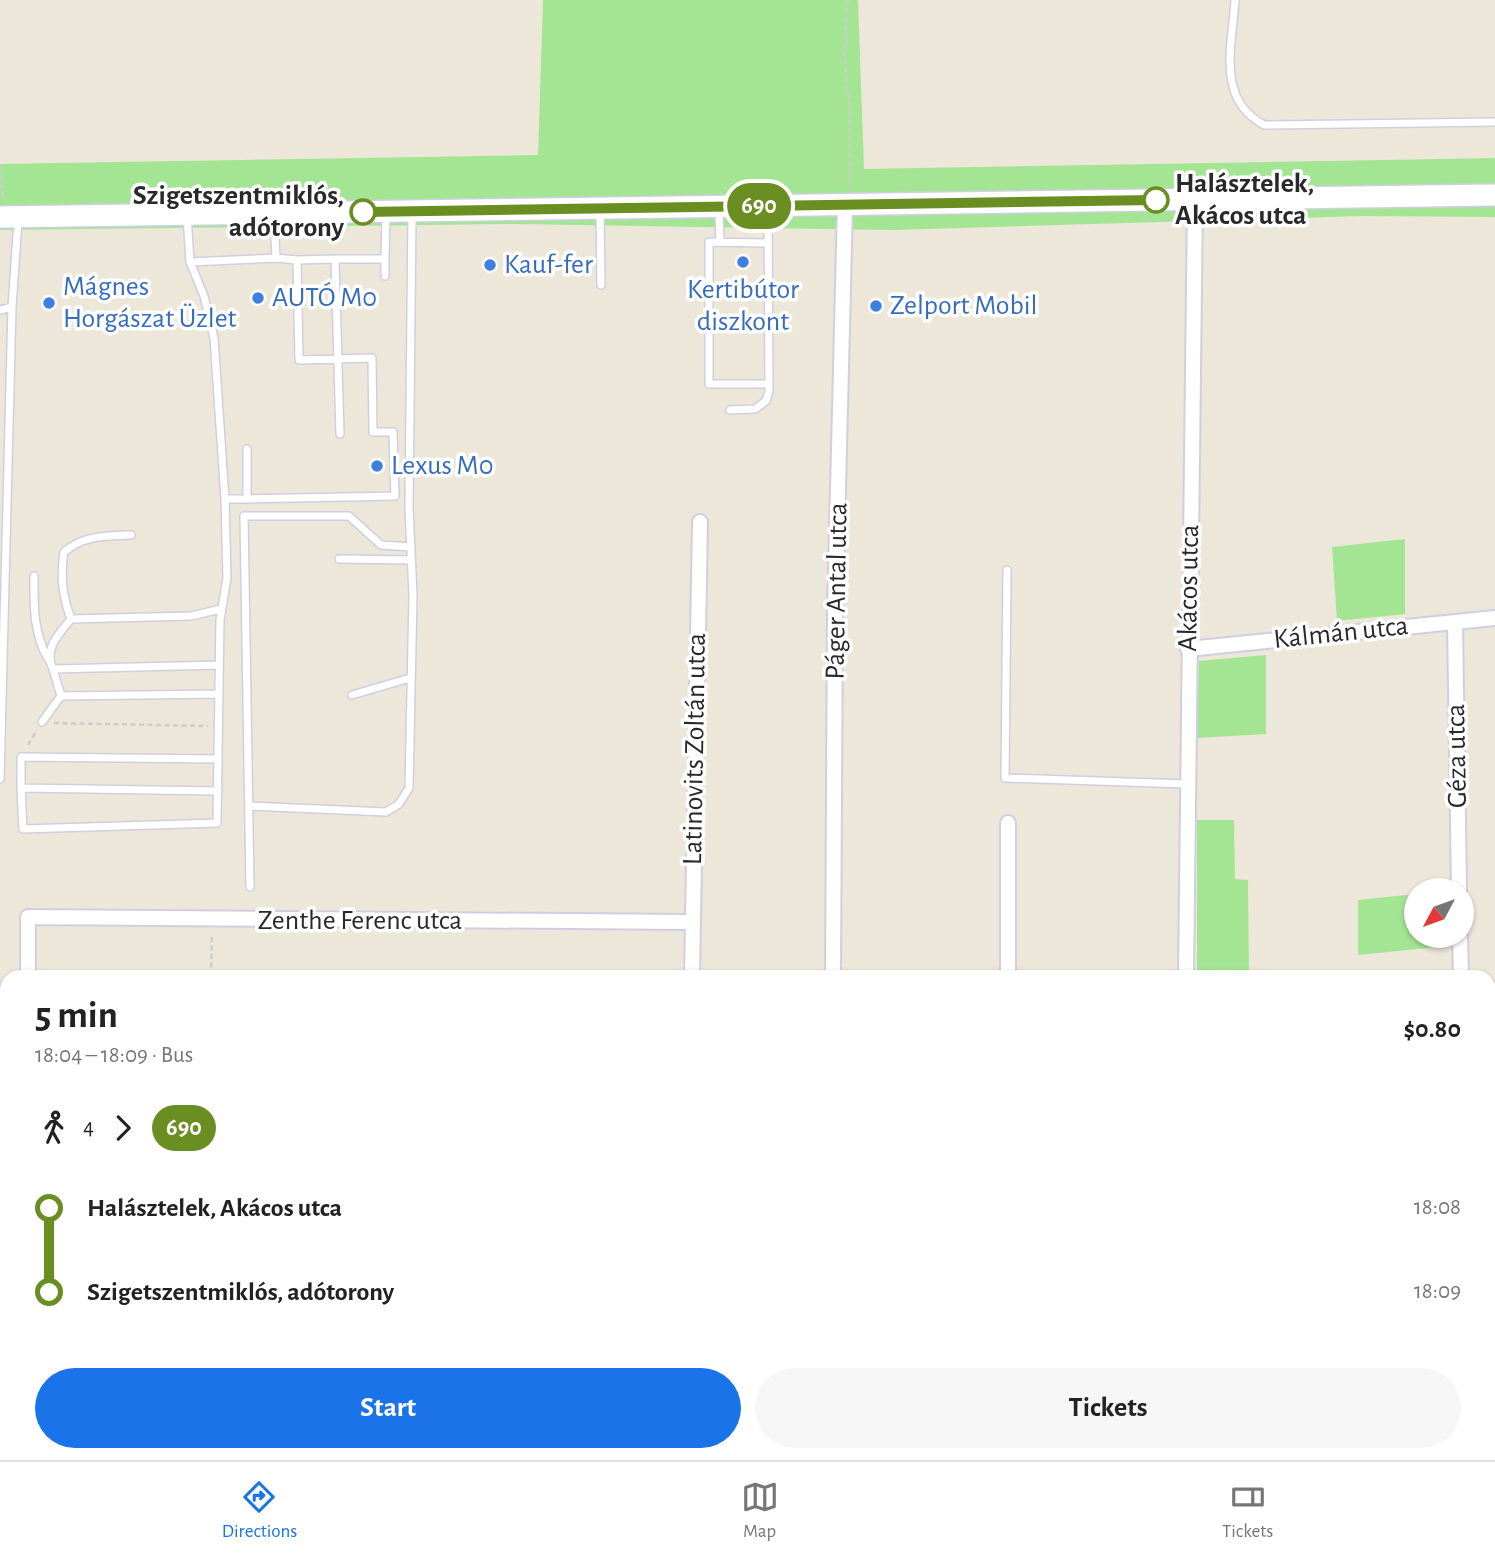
<!DOCTYPE html>
<meta charset="utf-8">
<style>
:root{--surface:#fff;--page:#f6f6f6;--text:#222;--muted:#767676;--line:#e0e0e0;--accent:#1a73e8}
body{margin:0;font-family:"Alegreya Sans",sans-serif;background:var(--page);color:var(--text);height:100vh;display:flex;flex-direction:column;font-size:26px;white-space:nowrap}
*{box-sizing:border-box;margin:0}
p{font-size:23px;color:var(--muted)}
.icon{flex:none;width:38px;height:38px;fill:none;stroke:currentColor;stroke-width:2;stroke-linecap:round;stroke-linejoin:round}
.map{position:relative;flex:1;overflow:hidden}
.details{position:absolute;left:0px;top:970px;width:1496px;height:492px;display:flex;flex-direction:column;background:var(--surface);border-radius:21px 21px 0 0;box-shadow:0 2px 5px #0004}
.details>*{flex:none}
.badge{padding:0 14px;border-radius:23px;font-size:24px;line-height:46px}
.needle{width:46px;rotate:229deg}
.tools{position:absolute;left:1404px;top:878px;display:grid;gap:14px}
.tools a{display:grid;place-items:center;width:70px;height:70px;border-radius:50%;background:var(--surface);box-shadow:0 2px 5px #0004;font-size:35px}
.map>.badge{position:absolute;translate:-50% -50%;box-shadow:0 0 0 4px #fff}
.legs{display:flex;align-items:center;gap:10px;height:77px;padding:0 35px;font-size:23px}
.legs p{margin-inline-start:auto}
.overview{display:flex;align-items:center;justify-content:space-between;height:119px;padding:0 35px}
h1{font-size:38px;font-weight:700;line-height:52px}
.button{display:flex;gap:14px;margin-top:auto;padding:14px 35px}
.button a{flex:1;height:80px;border-radius:42px;background:var(--accent);color:#fff;font-size:28px;font-weight:700;line-height:80px;text-align:center}
.button a+a{background:var(--page);color:var(--text)}
ul{padding:0 35px;list-style:none}
li{display:flex;align-items:center;gap:24px;height:84px;font-size:26px}
li i{display:grid;place-items:center;width:10px;height:100%;margin:0 9px;background:currentColor}
li i::after{content:'';width:18px;height:18px;margin:-9px;border:5px solid;border-radius:50%;background:var(--surface)}
li p{margin-inline-start:auto}
li:first-child i{background:linear-gradient(#0000 50%,currentColor 0)}
li:last-child i{background:linear-gradient(currentColor 50%,#0000 0)}
.dock{display:flex;justify-content:space-around;align-items:center;height:98px;border-top:2px solid var(--line);background:var(--surface);font-size:19px;color:var(--muted)}
.dock a{display:grid;justify-items:center;gap:4px}
.dock .active{color:var(--accent)}
.map>svg:first-child{display:block}
</style>
<div class="map">
<svg width="1495" height="1460" viewBox="0 0 1495 1460">
<rect width="100%" height="100%" fill="#ece7d9"/>
<path fill="#a3e593" d="M543,0h315l6,169 631,-11v59l-135,-1 -467,14 -378,-6 -515,6v-66l538,-9z
M1405,539v75l-68,7 -5,-74z
M1266,655v79l-69,4 2,-77z
M1197,820h37l1,59 13,1 1,96h-52z
M1416,894v42h31v10l-89,9v-55z"/>
<g fill="none" stroke-linecap="round" stroke-linejoin="round">
<defs>
<path id="lane" d="M1235,0c-3,47 -19,99 29,125l231,-3
M600,209l1,76
M719,211l1,30
M187,215l3,47 14,34 10,42 11,161h22
M768,243l-59,-1v142h60
M385,259v17
M297,260l38,-1
M190,262l86,-4
M0,310l12,-3
M730,410l25,-1 11,-8 3,-10 -1,-184
M340,434l-5,-175h50l1,-47
M247,449v50l148,-3 -2,-64h-20l-1,-74 -73,2 -2,-100 -21,-2 -2,-41
M131,535c-25,1 -47,0 -67,17 -4,24 -2,44 7,67l120,-3 30,-7
M339,559l72,1
M1007,570l-2,208 182,6
M34,576c0,30 -1,56 14,83
M53,669c-10,-20 6,-35 18,-50
M352,695l58,-17
M61,696l-8,-27 166,-4
M42,722l19,-26 158,-2
M0,779l12,-472 6,-86
M21,788v-31l197,2
M218,791l-197,-3 2,41 194,-6 3,-203 7,-42 -2,-79
M250,806l136,6 13,-8 10,-16 4,-193 -4,-87 3,-294
M250,887l-6,-371h105l32,29 30,2"/>
<path id="street" d="M1455,622l4,269
M1188,649l307,-31
M1460,936l1,40
M28,976v-59l664,5
M692,976l8,-454
M833,976l2,-364 10,-407
M1008,976v-153
M1186,976l9,-777
M1489,1198l6,-1
M0,1342h7
M1188,1454v6"/>
<path id="secondary" d="M0,217l1495,-22"/>
</defs>
<use href="#lane" stroke="#cfcfe3" stroke-width="10"/>
<use href="#street" stroke="#cfcfe3" stroke-width="18"/>
<use href="#secondary" stroke="#cfcfe3" stroke-width="24"/>
<path stroke="#ccc" stroke-width="2.5" stroke-dasharray="5 3.5" stroke-linecap="butt" d="M848,0l-4,55 6,58 -1,75
M0,166l3,34
M54,723l154,3
M28,745l9,-15
M211,976l1,-42
M162,1454v6
M83,1460l7,-6"/>
<use href="#lane" stroke="#fff" stroke-width="7"/>
<use href="#street" stroke="#fff" stroke-width="14"/>
<use href="#secondary" stroke="#fff" stroke-width="21"/>
</g>
<g fill="none" stroke-linecap="round" stroke-linejoin="round">
<defs>
<path id="line-1" d="M363,212l793,-12"/>
</defs>
<use href="#line-1" stroke="#fff" stroke-width="16"/>
<use href="#line-1" stroke="#6b8e23" stroke-width="10"/>
</g>
<g fill="#fff" stroke="#6b8e23" stroke-width="3.5">
<circle cx="1156" cy="200" r="12"/>
<circle cx="363" cy="212" r="12"/>
</g>
<g fill="#3f7fe0" stroke="#fff" stroke-width="2.5">
<circle cx="743" cy="262" r="7"/>
<circle cx="490" cy="265" r="7"/>
<circle cx="258" cy="298" r="7"/>
<circle cx="49" cy="303" r="7"/>
<circle cx="876" cy="306" r="7"/>
<circle cx="377" cy="466" r="7"/>
</g>
<g text-anchor="middle" dominant-baseline="central" stroke-width="7" stroke-linejoin="round" paint-order="stroke">
<g font-size="28" font-weight="bold" fill="#292929" stroke="#fff" text-anchor="start">
<text x="1175" y="184">Halásztelek,<tspan x="1175" dy="32">Akácos utca</tspan></text>
<text x="344" y="196" text-anchor="end">Szigetszentmiklós,<tspan x="344" dy="32">adótorony</tspan></text>
</g>
<g font-size="28" fill="#366cbe" stroke="#fff" text-anchor="start">
<text x="504" y="265">Kauf-fer</text>
<text x="63" y="287">Mágnes<tspan x="63" dy="32">Horgászat Üzlet</tspan></text>
<text x="743" y="290" text-anchor="middle">Kertibútor<tspan x="743" dy="32">diszkont</tspan></text>
<text x="272" y="298">AUTÓ M0</text>
<text x="890" y="306">Zelport Mobil</text>
<text x="391" y="466">Lexus M0</text>
</g>
<g font-size="28" fill="#292929" stroke="#fff">
<text transform="translate(1189 588) rotate(-89)">Akácos utca</text>
<text transform="translate(837 591) rotate(-89)">Páger Antal utca</text>
<text transform="translate(1341 633) rotate(-6)">Kálmán utca</text>
<text transform="translate(695 749) rotate(-89)">Latinovits Zoltán utca</text>
<text transform="translate(1457 756) rotate(-91)">Géza utca</text>
<text x="360" y="921">Zenthe Ferenc utca</text>
</g>
</g>
</svg>
<div class="tools">
<a><svg class="needle" viewBox="-14 -14 28 28"><path d="M0-13l5 13h-10z" fill="#e53935"/><path d="M0 13l5-13h-10z" fill="#767676"/></svg></a>
</div>
<b class="badge" style="left:759px;top:206px;background:#6b8e23;color:#fff">690</b>
<section class="details">
<div class="overview"><div><h1>5 min</h1><p>18:04 – 18:09 · Bus</p></div><b>$0.80</b></div>
<div class="legs"><svg class="icon" aria-label="walk" viewBox="0 0 24 24"><circle cx="13" cy="4" r="2"/><path d="M13 8l-2 6 4 7M11 14l-3 7M7 12l3-4h3l4 4"/></svg>4<svg class="icon" aria-label="forward" viewBox="0 0 24 24"><path d="M9 5l7 7-7 7"/></svg><b class="badge" style="background:#6b8e23;color:#fff">690</b></div>
<ul>
<li><i style="color:#6b8e23"></i><b>Halásztelek, Akácos utca</b><p>18:08</p></li>
<li><i style="color:#6b8e23"></i><b>Szigetszentmiklós, adótorony</b><p>18:09</p></li>
</ul>
<div class="button"><a>Start</a><a>Tickets</a></div>
</section>
</div>
<nav class="dock">
<a class="active"><svg class="icon" aria-label="directions" viewBox="0 0 24 24"><path d="M12 3l9 9-9 9-9-9zM9 14v-3h6M13 9l2 2-2 2"/></svg>Directions</a>
<a><svg class="icon" aria-label="map" viewBox="0 0 24 24"><path d="M3 6l6-2 6 2 6-2v14l-6 2-6-2-6 2zM9 4v14M15 6v14"/></svg>Map</a>
<a><svg class="icon" aria-label="tickets" viewBox="0 0 24 24"><path d="M3 7h18v10H3zM15 7v10"/></svg>Tickets</a>
</nav>
